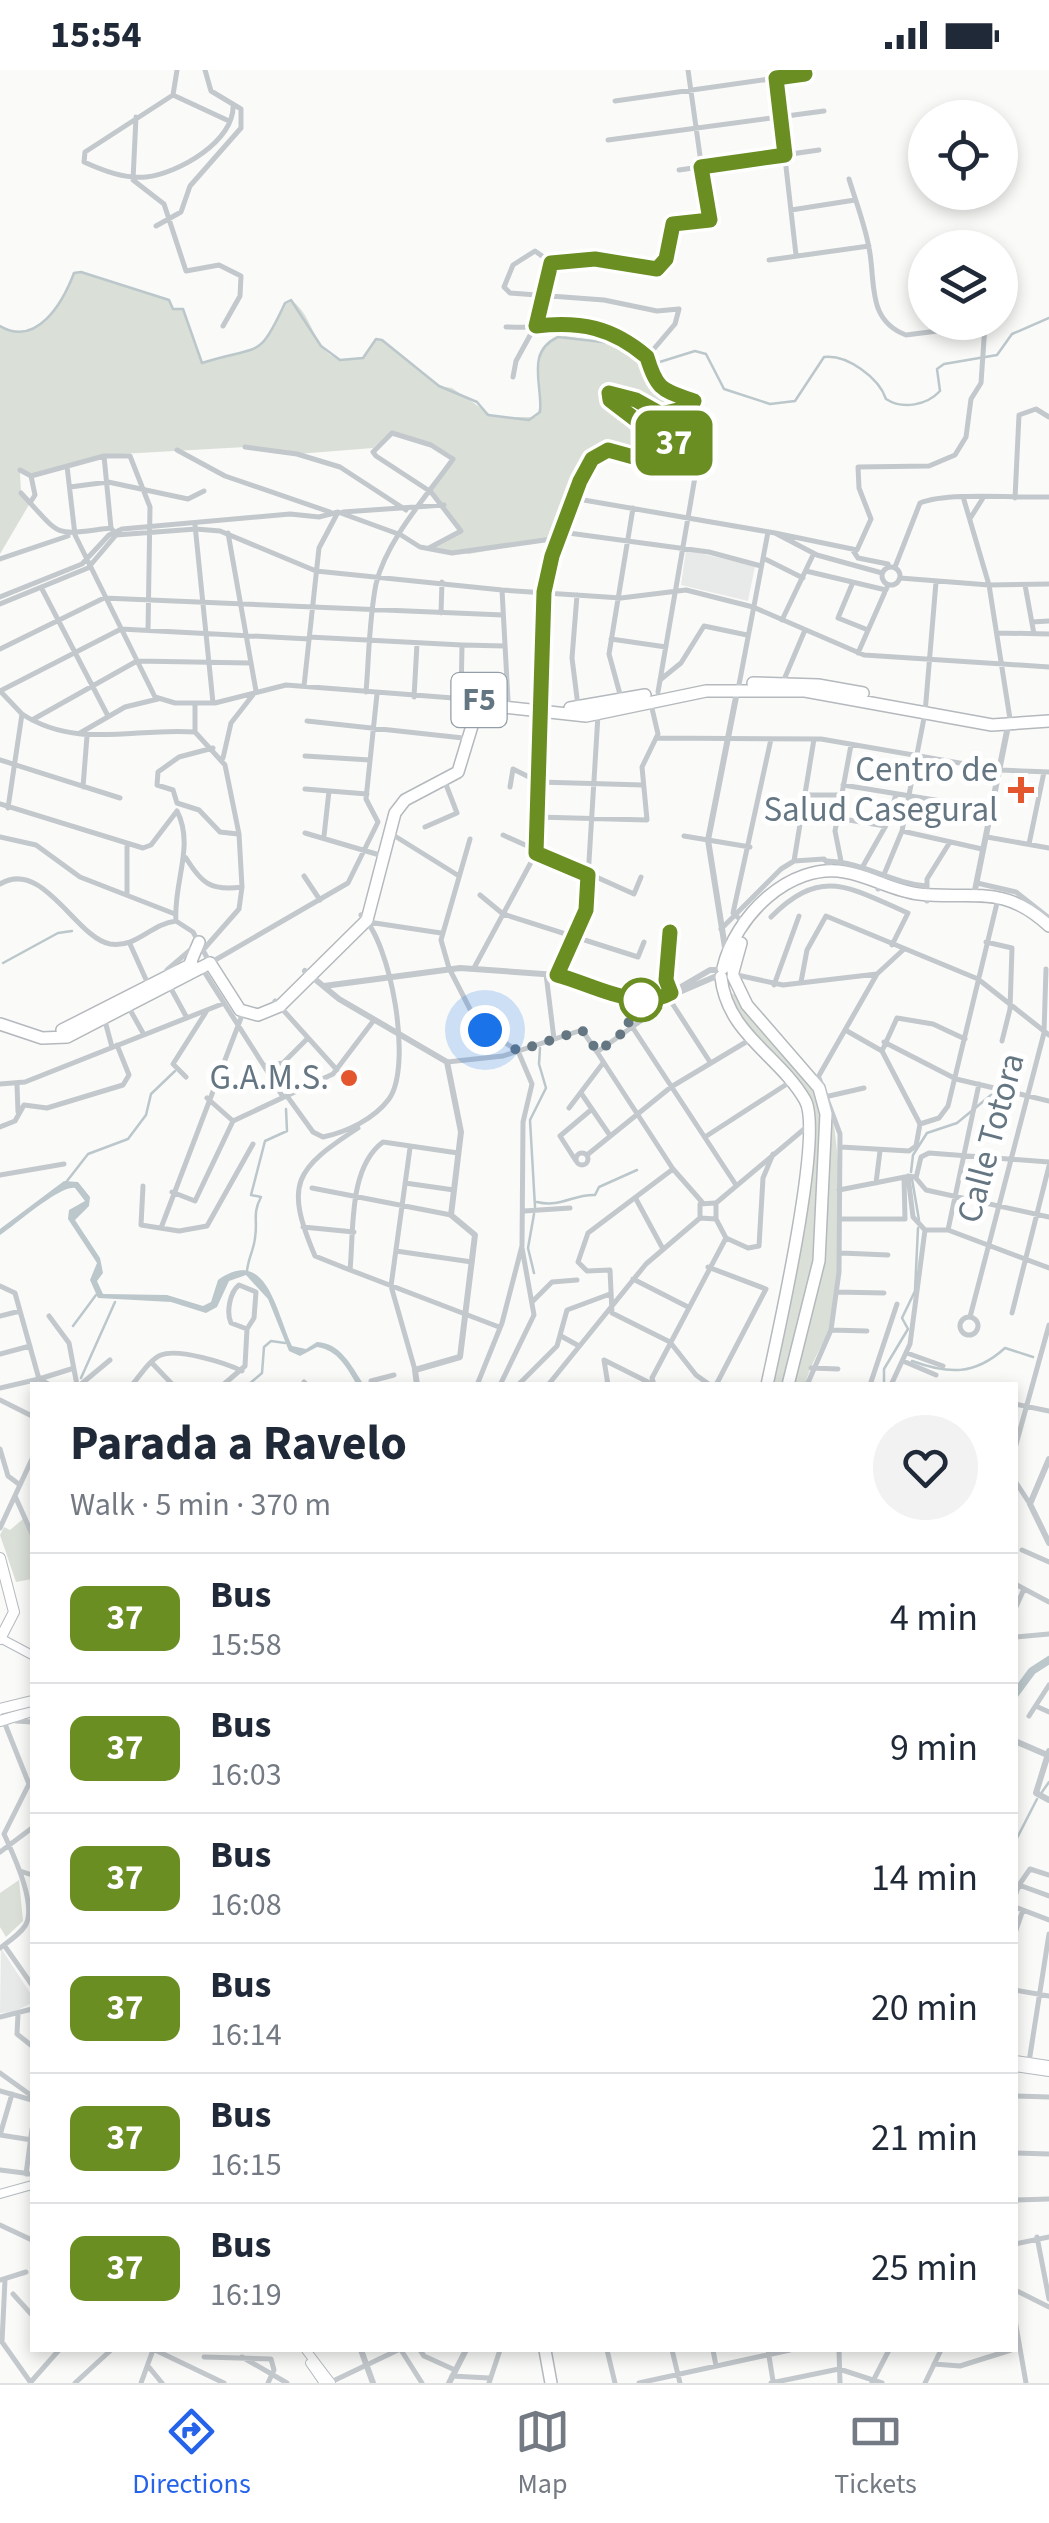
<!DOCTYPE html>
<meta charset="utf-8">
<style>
:root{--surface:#fff;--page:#f2f2f3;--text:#1f2937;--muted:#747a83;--line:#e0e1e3;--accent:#2563eb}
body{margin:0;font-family:"Source Sans 3",sans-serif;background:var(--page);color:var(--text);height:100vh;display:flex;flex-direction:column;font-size:38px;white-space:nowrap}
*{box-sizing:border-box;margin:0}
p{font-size:32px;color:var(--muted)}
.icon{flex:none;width:55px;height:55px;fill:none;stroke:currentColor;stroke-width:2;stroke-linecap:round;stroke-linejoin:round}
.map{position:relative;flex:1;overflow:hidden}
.details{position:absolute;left:30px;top:1312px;width:988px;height:970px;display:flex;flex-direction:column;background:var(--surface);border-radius:0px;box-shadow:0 5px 15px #0003}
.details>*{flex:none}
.badge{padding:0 20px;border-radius:15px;font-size:35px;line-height:65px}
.tools{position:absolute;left:908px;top:30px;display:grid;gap:20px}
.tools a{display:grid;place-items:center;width:110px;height:110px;border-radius:50%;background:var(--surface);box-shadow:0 5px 15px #0003;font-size:50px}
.you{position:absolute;width:50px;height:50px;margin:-25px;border:8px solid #fff;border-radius:50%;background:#1a73e8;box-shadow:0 0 0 15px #1a73e833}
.map>.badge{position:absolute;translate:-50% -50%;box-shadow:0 0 0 5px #fff}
.round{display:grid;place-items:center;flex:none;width:105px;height:105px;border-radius:52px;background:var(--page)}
.summary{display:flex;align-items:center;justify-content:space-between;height:170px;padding:0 40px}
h1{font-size:48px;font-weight:700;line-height:75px}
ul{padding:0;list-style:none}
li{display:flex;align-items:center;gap:30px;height:130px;padding:0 40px;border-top:2px solid var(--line)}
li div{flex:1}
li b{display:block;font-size:38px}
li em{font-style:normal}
li .badge{min-width:110px;font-weight:700;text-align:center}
.status{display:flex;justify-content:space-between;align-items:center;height:70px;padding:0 50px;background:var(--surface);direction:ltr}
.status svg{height:28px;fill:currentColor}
.dock{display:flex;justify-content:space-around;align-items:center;height:140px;border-top:2px solid var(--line);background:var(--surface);font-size:28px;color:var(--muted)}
.dock a{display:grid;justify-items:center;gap:5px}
.dock .active{color:var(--accent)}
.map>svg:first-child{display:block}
</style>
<div class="status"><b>15:54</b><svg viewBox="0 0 49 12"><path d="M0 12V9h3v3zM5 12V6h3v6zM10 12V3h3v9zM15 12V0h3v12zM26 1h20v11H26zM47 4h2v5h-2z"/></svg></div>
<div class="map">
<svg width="1049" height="2313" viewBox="0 0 1049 2313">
<rect width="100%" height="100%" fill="#fafaf8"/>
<path fill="#e8e9e9" d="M686,480l69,16 -7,35 -67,-16z
M1,1878l31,48v7l-19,9 -13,1z"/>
<path fill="#dadfd7" d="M81,202l88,28 4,9h10l19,54c54,-18 59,-4 83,-60l6,-3c30,21 19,69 72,58l13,-19 6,1 57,46 13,2 42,29h42c13,-26 -9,-51 14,-76l15,-5 46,7 38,22 17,29 29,7 -29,13 -52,-22 -6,4 52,43 32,5 2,7 -33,10 -61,-8 -20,28 -21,57 -90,16 -41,-5 33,-18 -30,-39 22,-33 -38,-20 -28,-4 -14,13 -76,6 -52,-7 -124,7 -90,22 -11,-4 1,21 9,10 -30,51v-228c38,20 63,-24 74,-53z
M730,923l9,3 70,83 13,29 -5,149 -32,128h-14l41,-273 -85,-116z
M830,1038c12,37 15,184 0,220 -8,19 -20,36 -25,57h-14l33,-129z
M23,1449l9,18v42l-16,3 -16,-47 4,-8 6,3z
M19,1810l4,41 -17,16 -6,-10v-34z"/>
<path fill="#bbc7cb" d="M64,1111l14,1 12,15 -1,9 -14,14 25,38 3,15 -6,8 6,13 64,1 36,11 8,-4 7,-22c49,-35 58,33 74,66l14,3 11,-7c24,1 35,25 47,43h-7c-10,-17 -19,-35 -40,-38l-17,9 -11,-5 -21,-52 -22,-24 -17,6 -12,26 -11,6 -35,-11 -73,-4 -8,-18 7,-17 -29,-44 1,-9 16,-9 -10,-13c-15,-3 -58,36 -75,47v-6z"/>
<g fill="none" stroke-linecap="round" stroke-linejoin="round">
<path stroke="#bbc7cb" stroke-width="2.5" d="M0,256c37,22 63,-24 74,-53l7,-1 88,28 4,9h10l19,54c58,-19 56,-1 83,-60l6,-3 30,46 19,14 23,-2 13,-19 6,1 57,46 38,16 11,13 41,5 11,-8c3,-27 -15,-60 18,-75l53,6 39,22 45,-14 11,3 18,35 46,15 25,-3 29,-44c23,-3 55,21 62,42 17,11 41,6 54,-8l-3,-22 7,-5 53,-9 15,-21 37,-16
M3,893l55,-30 14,-2
M911,1102l2,-17 14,-22 30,-10 34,-28 13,-1
M912,1109l7,41
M67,1111l21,-27 40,-15 18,-24 5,-21 24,-23
M537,1132c24,6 36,-8 58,-7l4,-8 38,-17
M535,1137l-5,-87 16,-32 -7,-24 1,-16
M534,1144l-6,34 6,25
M247,1201c1,-12 7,-22 8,-33 3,-17 -3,-24 6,-41l-10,-2 14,-54 22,-10 -1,-22
M73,1256l23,-31
M912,1291c36,13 62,15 93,-13l28,9
M81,1308l34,-76
M248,1315l14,-12 2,-26 7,-6 14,2
M884,1315v-16l24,-40 -6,-11 13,-27 3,-63
M1042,1722l7,-10
M1015,1772l22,-43"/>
<path stroke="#bbc7cb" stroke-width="8" d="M1015,1624l17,-23 17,-11"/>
<defs>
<path id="secondary" d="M0,1568l32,17
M1015,1990l34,5
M1015,1997l34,5
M0,2124l32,-9
M306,2280l25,33
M310,2293l14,20"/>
<path id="primary" d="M0,1488l14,54 -14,27
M0,1651l32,-10"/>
<path id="trunk" d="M753,613l65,2 45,8
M570,638l75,-13
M210,893l30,47 18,5 22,-9 87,-86 28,-107 10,-13 53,-28 17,-56 10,-11 101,11 120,-25h99l187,34 57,-4
M189,896l10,-24
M723,898c12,-51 66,-106 122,-96 25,4 48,19 74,22 54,6 84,-11 130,32
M733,902l8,-29
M733,906l14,29 72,83 7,26 -7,147 -31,124
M721,907c6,57 58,78 84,123 19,33 -28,238 -38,285
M0,954l42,14 25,-1 143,-74
M62,960l130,-66
M545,2280l6,33"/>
</defs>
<use href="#secondary" stroke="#b3babf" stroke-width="10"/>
<use href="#primary" stroke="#b5babe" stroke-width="12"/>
<use href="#trunk" stroke="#b4b9bd" stroke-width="14"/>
<path stroke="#c3c8cc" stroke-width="5" d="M177,0l-4,25 -88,57 -1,10c20,9 41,17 62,15 31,-3 90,-36 87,-73
M775,0l21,185
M173,25l56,26
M615,31l190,-27
M136,47l-3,63 31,24 22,67 33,-6 22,11 -1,20 -17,30
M608,70l216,-29
M679,100l140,-20
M791,140l64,-10
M156,156l25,-14 9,-26 51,-58v-19l-30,-18 -6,-21
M769,190l100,-14
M647,287l28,-33 4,-15 -22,2 -53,-11 -94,-7 -6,-6 9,-22 22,-14 21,15 39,-7 62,10 9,-10 7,-35 36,-4 -21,-150
M513,307l3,-16 23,-42 12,-56
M245,377l52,7 43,13 66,43
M177,380l48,26 105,36
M104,386l7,72
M67,396l8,69 80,162 20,6h40l71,-18 193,15
M20,400l11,6 73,-20h26l20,51 -2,123
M70,417l38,-5 80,17 16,-8
M21,423c43,46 30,42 90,35l4,5
M572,428l203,35 42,22 65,18
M1015,428l4,-83 17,-6 13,8
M964,430l25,85 21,134
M30,433l5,-8 -4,-19
M343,442l101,-7
M971,447l12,-19
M195,455l18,178
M561,462l148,20 52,14
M775,463l82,17 14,-31 -12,-31 -1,-21 71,-1 26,-11 11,-18 5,-38 10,-16 4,-58 -79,10c-40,-15 -30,-54 -37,-87 -4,-23 -13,-46 -20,-69
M852,479l6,9 30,6
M763,488l40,20
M0,489l68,-23
M882 506a9 9 0 1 1 18 0a9 9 0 1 1-18 0Z
M895,497l25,-64c28,-11 94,-5 129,-6
M806,501l80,19
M900,508l89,7 60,-1
M853,512l-15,36 30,12
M1025,515l9,49
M42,519l66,127
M502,520l6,110
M577,525l-5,63 6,48
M0,527l82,-33 27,-29 13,-6 168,-15 29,3 19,-5 63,23 19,12 32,6 107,-15
M0,534l88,-36 28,-33 80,-6 24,2 96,40 186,19 119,8 65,-8 67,17 111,48 185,12
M441,543l1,-31
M782,550l31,-65
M1032,552l17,-1
M998,563l51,1
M309,567l153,8 -1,53
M611,569l55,8
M463,575l42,1
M0,579l104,-51 399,17
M858,583l30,-68
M660,610l21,-17 23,-37 43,9
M783,612l22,-52
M304,616l15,-138 18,-34
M738,620l30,-158
M0,621l121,-62 188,10
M1,622l21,22 -14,94
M366,622c3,-35 3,-73 10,-108 11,-45 51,-88 77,-125l-22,-14 -39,-12 -19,19 3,4 55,36 30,39 -32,17
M658,622l37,-215
M414,627l3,-53
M621,628l-12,-44 24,-146
M22,644c55,36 114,13 173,18v-29
M32,650l105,-59 113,2
M307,651l156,17
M195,662l30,33 14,69 3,53 -3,22 -36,41
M80,663l45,-26 33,-8
M656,668l165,1 179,31 49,2
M305,686l65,4
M223,688l8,-35 25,-32 -28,-158
M0,690l120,38
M843,715l147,24
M83,717l4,-51
M510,717l3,-18 26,13 104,3
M305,719l62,5
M805,725h36
M177,733l-4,-13 -16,-5 1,-13 21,-15 34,-9
M177,733l22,7 21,22 18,2
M0,734l143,44 8,-3 26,-34c18,35 -4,72 -1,110
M537,747l110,3 -5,-53 16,-33 -7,-30
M837,748l48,8
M425,757l32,-14 -12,-31
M902,761l80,18
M305,763l78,23
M390,763l69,43
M503,765l131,59 7,-17
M324,766l5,-45
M684,766l66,11
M0,767l36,8 44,32 95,37
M987,767l62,11
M470,769l-29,101 8,28 24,47 12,15 33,21 14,33 -9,38 -1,124 -20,77 -25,62
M1029,774l15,-72
M127,776v49
M186,788c16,26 25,33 56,29
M794,791l20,-122
M827,791c36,1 64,22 99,25
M841,791l-6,-30 16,-86
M863,796l26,-46 7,-26
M304,806l16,24
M977,813l39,9 33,26
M0,814c43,-26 76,54 110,60 28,4 40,-20 66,-23l17,11 17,31 138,-80 30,-61 -12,-23 11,-105
M878,819l24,-58 23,-118 11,-131
M480,825l23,19 135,43 6,-15
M927,831v-22l23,-37
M771,847c51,-51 79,-29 137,-4l-16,32
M368,852l73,11
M743,852l-10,-9 38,-174
M721,859l60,-60 13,-8 30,-2 8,9
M669,862l-3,48 5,13
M986,872l26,6 -2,61 -8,32
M130,874l18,40
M474,898l62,-115 8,-260 28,-95 19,-39 9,-6 61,8 33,-10 1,-4 -35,-8 -53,-43 7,-4 47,22 34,-10 -29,-11 -17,-22 -2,-14c-51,-44 -81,-28 -141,-30
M167,900l28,-24
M203,900l61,96 19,-3 25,-25
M546,904l8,65
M557,905l29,-65 12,-195
M737,905l46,10 94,-11
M801,912l6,-32 19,-34 152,63 71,56
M169,915l18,33
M774,915l25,-69
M275,931l62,69
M129,938l14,25
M105,951l7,26
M631,955l105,160
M631,955l-4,-5 31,-19
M847,961l35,20
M884,972l72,37 93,22
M447,992l56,-6 79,-26 15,22
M264,996l19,31
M186,1007l-13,-13 33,-52
M817,1009l60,-105 26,-24
M0,1014l25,-2 197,-78
M17,1015l1,27
M581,1023l28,41
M287,1026l26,36 10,5c24,-5 51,-18 66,-38 24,-33 2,-158 -28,-184
M829,1026l35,-8
M207,1028l26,23
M569,1038l34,-45
M920,1054l19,-6 9,-12 49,-203
M0,1057l15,-6 9,-16 23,3 76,-23 6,-10 -12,-30
M705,1067l85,-55
M841,1077l68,4 7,-5 4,-22 -38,-73 15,-33 36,6 32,15
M410,1078l-19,138 24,84
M576 1089a6 6 0 1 1 12 0a6 6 0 1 1-12 0Z
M458,1083l-75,-11c-35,26 -29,89 -33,128l149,57
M587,1085l84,-68 80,-48
M576,1091l-16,-25 32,-27
M673,1099l-85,64 -10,29 9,9 23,-1 2,43 58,29 26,33 14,10
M0,1105l64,-11
M908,1106l7,1 11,13 123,27
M908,1106l5,41 12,13
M916,1108l5,-21 8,-4 120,9
M405,1113l49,7
M876,1113l4,-32
M143,1116l-2,39 38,6 28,-5 46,-82
M312,1118l139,27
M839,1120l66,-13
M172,1122l23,9 38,-80 100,-47 41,-54
M636,1129l27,50
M702,1132l-29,-33 -76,-117 73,-52 40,62
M716,1133l93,-78
M524,1141l46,-3
M700,1148l16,1v-16
M700,1148v-14l15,-1
M841,1149h64l-1,-42
M303,1157l51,5
M161,1158l83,-218
M948,1160l31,-146
M726,1168l22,10 11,-2 4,-68 10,-24
M396,1181l76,11
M841,1183l47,2
M708,1197l58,22 -50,96
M350,1200l-35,-14c-31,-73 -20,-87 43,-128
M633,1209l55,28
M0,1216l15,7 24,86 -39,9
M837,1222l47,1
M532,1232l20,-20 25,-2
M1012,1243l37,-147
M0,1246l20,-5
M49,1246l20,27 8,42
M960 1256a9 9 0 1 1 18 0a9 9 0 1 1-18 0Z
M970,1247l74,-284 2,-64
M831,1260l36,1
M561,1266l18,10
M907,1283l36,13
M0,1284l30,-8
M903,1291l33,14
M151,1292l22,23
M811,1298l27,1
M304,1312l3,3
M50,1315l-11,-6 32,-10
M80,1315l30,-25
M132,1315c8,-9 17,-25 29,-30 17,-7 65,8 81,16
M223,1315l22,-19 2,-37 7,-11 2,-26 -17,-7c-9,7 -13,27 -8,38l16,6
M371,1315v-4l23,-6
M500,1315l34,-70 -12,-67
M518,1315l39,-39 10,-36 43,-16
M548,1315l98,-121 54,-46
M608,1315l-4,-25 46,23
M654,1315l-2,-7 74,-140 -10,-19
M807,1315l24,-55 8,-58 1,-138 -21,-56
M870,1315l27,-81
M891,1315l19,-41 15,-114h23l101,38
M0,1330l32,16
M1015,1334l34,7
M1015,1378l34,-123
M0,1379l8,27 12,9
M1015,1411l15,23
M15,1426l17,38
M0,1458l32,-69
M1022,1480l27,12
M1015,1514l34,18
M1015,1539l9,-20
M1015,1567l34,-3
M1038,1637l11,5
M1029,1646l20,-31
M16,1651l16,1
M0,1782l32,-24
M20,1801l12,4
M1049,1805l-19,-6 -11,16 30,11
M1015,1826l4,-11
M1015,1837l34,13
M1015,1863l8,-23
M4,1875l28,40
M0,1878c8,-6 19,-13 25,-22 13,-20 -12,-72 -21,-92l25,-50 -26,-65
M1015,1920l34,6
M18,1944l-1,20 15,12
M0,1947l32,-8
M1029,1992l20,-128
M0,2003l32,23
M0,2021l32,9
M12,2024l-12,41 32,5
M1015,2026l34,1
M1015,2083l34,1
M0,2100l32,4
M26,2104l6,-45
M1015,2130l34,-1
M0,2155l32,15
M1037,2167l12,62
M1015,2174l34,-7
M0,2210l26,-8
M1015,2220l34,17
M13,2224l19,21
M1015,2250l11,63
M2,2272l3,-62
M2,2272l29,41
M155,2280l69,33
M401,2280l21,33
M420,2280l4,6 31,14
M607,2280l8,33
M672,2280l8,33
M713,2280l3,16
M768,2280l5,31
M839,2280l1,33
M204,2287l67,2 3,11 -6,13
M242,2287l45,26
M934,2294l26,2 51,-16
M148,2296l14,17
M452,2306l37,2
M331,2312l67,-32
M30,2313l29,-33
M75,2313l36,-33
M141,2313l12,-33
M489,2313l11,-33
M639,2313l151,-33
M771,2313l68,-14 43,14
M872,2313l17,-33
M925,2313l16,-33"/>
<path stroke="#c3c8cc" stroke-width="6" d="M974,825l34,-169
M726,884l-18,-114 29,-148
M305,901l34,28 108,63 14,70 -10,83 24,20 -15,122 -45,13 2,15
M324,916l136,-18 97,7 99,27 63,-27
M662,928l48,-28h11
M1049,1389l-19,45 19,39
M1015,1671l30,13
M1049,1681l-13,42 13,7
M361,2280l12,33
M449,2313l17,-33"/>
<use href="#secondary" stroke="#fff" stroke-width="8"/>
<use href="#primary" stroke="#fff" stroke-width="10"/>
<use href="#trunk" stroke="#fff" stroke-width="11"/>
<defs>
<path id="primary-bridge" d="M0,1639l32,-8"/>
</defs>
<use href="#primary-bridge" stroke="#b5babe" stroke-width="12" stroke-linecap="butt"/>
<use href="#primary-bridge" stroke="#fff" stroke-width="10"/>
</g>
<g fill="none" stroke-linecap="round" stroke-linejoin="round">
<defs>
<path id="line" d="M670,862l-4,48 5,13c-34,19 -79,-9 -114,-18l29,-65 2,-35 -52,-22 8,-261 8,-36 28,-75 12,-22 16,-9 40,11 46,-10 -2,-7 -27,-2 -55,-42 -1,-7 27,7 25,14 29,-7 4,-6c-31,-11 -37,-10 -47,-44 -35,-30 -67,-36 -111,-31l15,-63 44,-4 62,10 9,-10 7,-35 37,-4 -9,-53 84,-12 -9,-77 29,-4"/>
</defs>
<use href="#line" stroke="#fff" stroke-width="22"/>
<use href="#line" stroke="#6b8e23" stroke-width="15"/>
<path stroke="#657683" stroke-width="10" stroke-dasharray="0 18" d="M485,960l33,21 64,-21 16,22 33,-26 -4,-6 30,-18 -16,-2"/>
</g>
<g fill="#e4572e" stroke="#fff" stroke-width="4">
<path d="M1016 705h10v10h10v10h-10v10h-10v-10h-10v-10h10z"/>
<circle cx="349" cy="1008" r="10"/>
</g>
<circle fill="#fff" stroke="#6b8e23" stroke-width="5" cx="641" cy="930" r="20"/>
<g text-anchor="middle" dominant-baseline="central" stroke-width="10" stroke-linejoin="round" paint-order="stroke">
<rect fill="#fff" stroke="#939fa8" stroke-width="2.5" x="451.5" y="603" width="55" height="54" rx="8"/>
<g font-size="32" font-weight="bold" fill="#657683">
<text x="479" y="630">F5</text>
</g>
<g font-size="35" fill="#657683" stroke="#fff" text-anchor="end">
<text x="998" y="700">Centro de<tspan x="998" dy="40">Salud Casegural</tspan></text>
<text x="329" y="1008">G.A.M.S.</text>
</g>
<g font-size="35" fill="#657683" stroke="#fff">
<text transform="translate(991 1068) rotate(-75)">Calle Totora</text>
</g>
</g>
</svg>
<div class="tools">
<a><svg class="icon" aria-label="locate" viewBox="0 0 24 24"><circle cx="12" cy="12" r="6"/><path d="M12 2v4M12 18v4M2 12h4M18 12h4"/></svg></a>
<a><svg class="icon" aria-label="layers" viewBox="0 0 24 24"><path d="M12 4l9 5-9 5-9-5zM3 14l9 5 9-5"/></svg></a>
</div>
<div class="you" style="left:485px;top:960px"></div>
<b class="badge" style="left:674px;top:373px;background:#6b8e23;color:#fff">37</b>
<section class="details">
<div class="summary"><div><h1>Parada a Ravelo</h1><p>Walk · 5 min · 370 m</p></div><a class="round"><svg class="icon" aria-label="heart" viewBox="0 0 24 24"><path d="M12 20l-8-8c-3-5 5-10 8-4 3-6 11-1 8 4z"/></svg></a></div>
<ul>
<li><span class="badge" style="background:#6b8e23;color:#fff">37</span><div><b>Bus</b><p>15:58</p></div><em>4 min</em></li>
<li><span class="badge" style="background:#6b8e23;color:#fff">37</span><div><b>Bus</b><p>16:03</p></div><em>9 min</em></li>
<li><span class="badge" style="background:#6b8e23;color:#fff">37</span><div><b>Bus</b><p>16:08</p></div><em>14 min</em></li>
<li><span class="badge" style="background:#6b8e23;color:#fff">37</span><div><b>Bus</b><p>16:14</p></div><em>20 min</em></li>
<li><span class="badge" style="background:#6b8e23;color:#fff">37</span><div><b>Bus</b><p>16:15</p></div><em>21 min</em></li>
<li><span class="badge" style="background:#6b8e23;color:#fff">37</span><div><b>Bus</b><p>16:19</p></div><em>25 min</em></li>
</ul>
</section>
</div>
<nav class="dock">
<a class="active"><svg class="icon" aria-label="directions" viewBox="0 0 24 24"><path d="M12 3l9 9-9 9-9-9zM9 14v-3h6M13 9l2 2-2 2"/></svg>Directions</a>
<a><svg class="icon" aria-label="map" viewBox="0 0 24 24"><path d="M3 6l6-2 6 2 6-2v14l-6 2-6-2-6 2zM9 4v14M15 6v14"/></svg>Map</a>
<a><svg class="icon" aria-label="tickets" viewBox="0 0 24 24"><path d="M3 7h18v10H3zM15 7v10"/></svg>Tickets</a>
</nav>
